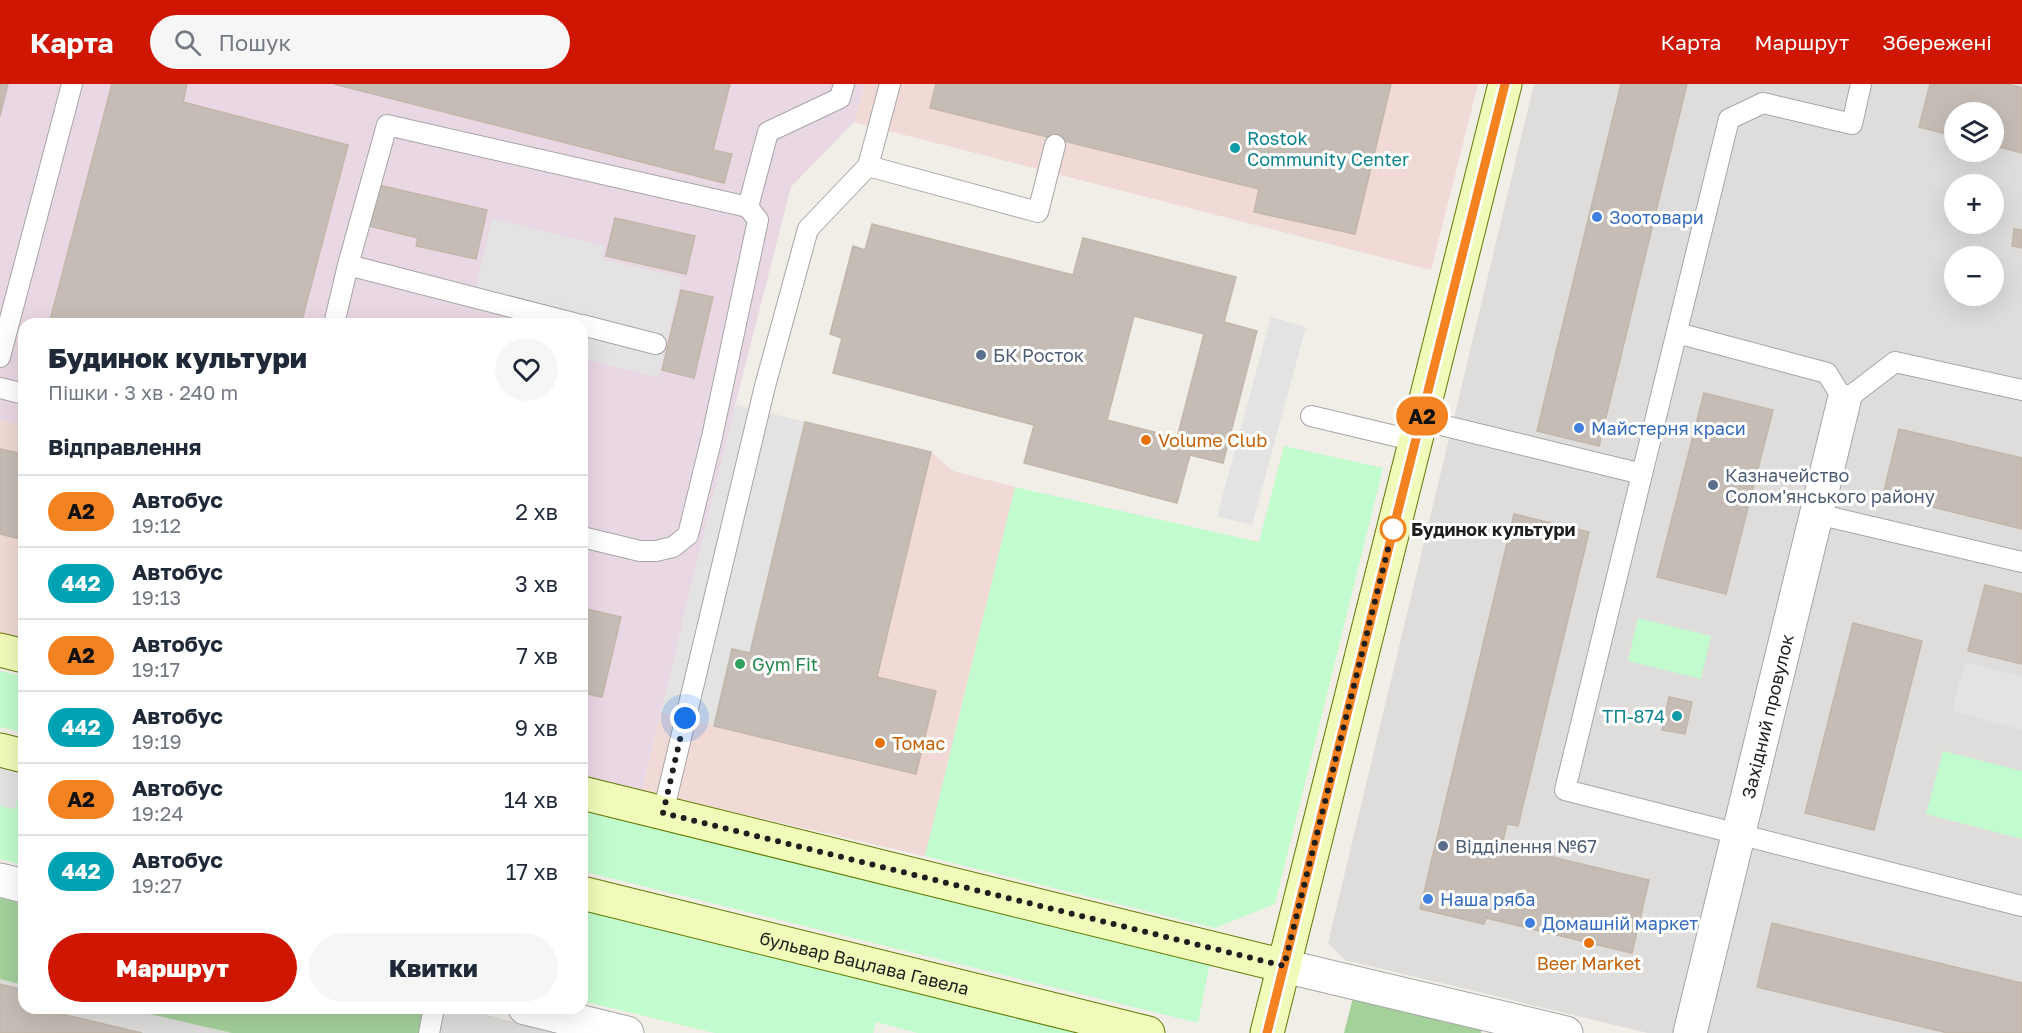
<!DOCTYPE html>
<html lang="uk">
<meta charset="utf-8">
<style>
:root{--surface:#fff;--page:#f6f6f7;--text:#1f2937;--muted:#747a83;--line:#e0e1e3;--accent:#cf1600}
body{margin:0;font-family:"Golos Text",sans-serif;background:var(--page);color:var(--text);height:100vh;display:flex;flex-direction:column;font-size:22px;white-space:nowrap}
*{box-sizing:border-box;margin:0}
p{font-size:20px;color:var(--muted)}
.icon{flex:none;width:33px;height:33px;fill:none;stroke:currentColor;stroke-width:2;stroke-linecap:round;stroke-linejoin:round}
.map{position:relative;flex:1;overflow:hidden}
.drawer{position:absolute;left:18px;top:234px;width:570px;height:696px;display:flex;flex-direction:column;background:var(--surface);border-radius:18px;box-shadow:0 6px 24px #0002}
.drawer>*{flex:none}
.badge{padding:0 12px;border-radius:20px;font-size:21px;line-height:39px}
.fabs{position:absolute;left:1944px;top:18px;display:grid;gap:12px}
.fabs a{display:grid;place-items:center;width:60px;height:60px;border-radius:50%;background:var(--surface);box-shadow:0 6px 24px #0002;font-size:30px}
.you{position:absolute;width:30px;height:30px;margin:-15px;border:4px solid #fff;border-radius:50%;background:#1a73e8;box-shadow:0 0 0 9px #1a73e833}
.map>.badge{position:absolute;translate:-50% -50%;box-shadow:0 0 0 3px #fff}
h2{padding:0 30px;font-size:22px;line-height:54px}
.round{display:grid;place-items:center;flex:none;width:63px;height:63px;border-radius:32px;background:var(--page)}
.headline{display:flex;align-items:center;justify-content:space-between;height:102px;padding:0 30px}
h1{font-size:28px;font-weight:800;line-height:45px}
.button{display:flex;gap:12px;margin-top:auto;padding:12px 30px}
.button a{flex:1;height:69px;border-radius:36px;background:var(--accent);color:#fff;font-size:24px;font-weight:800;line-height:69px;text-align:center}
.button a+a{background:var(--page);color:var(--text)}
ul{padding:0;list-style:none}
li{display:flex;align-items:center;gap:18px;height:72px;padding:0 30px;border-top:2px solid var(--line)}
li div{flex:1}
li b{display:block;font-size:22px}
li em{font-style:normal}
li .badge{min-width:66px;font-weight:700;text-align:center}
header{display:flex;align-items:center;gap:36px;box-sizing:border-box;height:84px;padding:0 30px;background:var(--accent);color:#fff}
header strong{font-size:28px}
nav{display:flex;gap:33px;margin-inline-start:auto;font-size:21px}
.search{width:420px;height:54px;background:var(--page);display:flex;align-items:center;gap:15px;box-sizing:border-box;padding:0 21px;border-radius:33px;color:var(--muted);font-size:22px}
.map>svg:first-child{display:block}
</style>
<header>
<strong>Карта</strong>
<div class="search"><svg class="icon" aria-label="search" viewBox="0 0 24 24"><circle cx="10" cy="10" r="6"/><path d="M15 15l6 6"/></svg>Пошук</div>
<nav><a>Карта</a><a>Маршрут</a><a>Збережені</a></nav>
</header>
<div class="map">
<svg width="2022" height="949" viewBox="0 0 2022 949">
<rect width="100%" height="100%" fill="#f0eee6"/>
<path fill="#dedddc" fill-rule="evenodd" d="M1534,0h488v949h-374l-303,-73 -17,-17zM1954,28h40v40h-40zM1954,100h40v40h-40zM1954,172h40v40h-40z
M0,812l24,6v106h437l95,25h-556z"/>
<path fill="#f1d9d5" d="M865,0h613l-47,186 -577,-148z
M735,321l196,47 22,19 62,16 -90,369 -283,-65z
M0,336l24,6v216l-24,-6z"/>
<path fill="#ead7e4" d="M0,0h865l-11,38 -63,65 -56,218 -93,386 -60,-14v-453h-558v102l-24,-6z"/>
<path fill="#a4d09a" d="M0,814l24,6v81l-24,-6z
M1354,910l130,29 -3,10h-137z
M124,924h308l-5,25h-195z"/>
<path fill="#c2fbcd" d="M1284,362l99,22 -108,436 -60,24 -290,-72 90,-369 244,55z
M1638,534l73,18 -10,43 -73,-18z
M0,587l24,6v56l-24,-6z
M1943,667l79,20v68l-96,-25z
M0,675l24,6v100l-24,-6z
M582,727l628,152 -12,60 -616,-152z
M582,821l511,128h-175l-42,-11 -3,11h-158l-133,-32z"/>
<path fill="#e3e3e3" d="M492,135l113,27 -3,13 80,19 -24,99 -76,-18v-35h-35l4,-18 -75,-18z
M1271,233l35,10 -54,198 -35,-9z
M735,321l70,17 -55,231 -18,-4 -18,77 -53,-14z
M1965,578l57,15v53l-70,-19z
M0,675l24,11 -9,39 -15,-3z"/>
<path fill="#c5bdb5" stroke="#c2b6a8" stroke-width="1.5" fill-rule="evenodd" d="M0,0h8l-8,32z
M112,0h75l-4,18 165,43 -47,179h-252z
M334,0h396l-17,66 19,4 -8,29z
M936,0h455l-36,150 -101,-22 5,-23 -329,-81z
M1621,0h66l-88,362 -62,-15z
M1930,0h78l14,4v65l-28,-7v-34h-40v24l-35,-9z
M374,100l113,26 -11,49 -60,-13 2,-8 -53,-13z
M615,134l80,18 -9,38 -80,-18z
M872,140l201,51 10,-37 153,39 -12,45 33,9 -34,132 -33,-8 -13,48 -153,-40 10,-38 -201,-52 9,-35 -12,-4 23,-88 12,4zM1134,232l70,18 -27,104 -70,-18z
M2014,145l8,1v18l-10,-2z
M681,206l32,7 -19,81 -32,-8z
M1704,309l69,17 -47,184 -69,-17z
M805,338l126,30 -54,225 59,14 -20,83 -202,-48 18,-77 18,4z
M1899,345l123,29v71l-139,-34z
M0,365l24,5v86l-24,-6z
M1514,430l75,18 -71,294 -11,-2 -5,21 147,35 -17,73 -146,-35 -2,6 -64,-15z
M1985,501l37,9v70l-54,-13z
M582,524l39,9 -19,80 -20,-4z
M1853,539l69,18 -48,189 -69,-17z
M1669,613l23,5 -7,32 -23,-4z
M1772,839l250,60v50h-74l-191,-46z
M0,900l24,6v18h12l106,25h-142z"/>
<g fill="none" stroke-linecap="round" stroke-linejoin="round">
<defs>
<path id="lane" d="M868,82l22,-82
M348,181l229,59
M334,240l14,-59 39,-140 361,82 20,-75 72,-34 4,-14
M582,241l74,19
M1677,249l150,40 17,28 51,-39 127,28
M0,273l72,-273
M0,304l24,6
M1311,332l105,25
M1421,336l221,54 87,-355 34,-16 89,21 9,-40
M1642,390l-77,316 457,116
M1817,430l205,48
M582,453l58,14h16l17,-4 15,-12 24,-98 46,-217 -10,-13
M663,729l102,-427 43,-157 60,-63 170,46 17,-67
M429,949l5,-25"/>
<g id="street">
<path d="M0,796l24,6"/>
<path d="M1284,882l282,67"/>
<path d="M525,924l102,25"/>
<path id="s1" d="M1690,949l154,-632"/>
</g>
<g id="secondary">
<path d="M0,566l24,6"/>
<path d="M0,666l24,6"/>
<path d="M582,709l702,173"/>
<path id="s2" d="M582,809l566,140"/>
<path d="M1267,949l238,-949"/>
</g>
</defs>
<use href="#lane" stroke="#a6a6a6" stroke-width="22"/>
<use href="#street" stroke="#a6a6a6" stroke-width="35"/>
<use href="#secondary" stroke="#617a03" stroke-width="35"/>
<use href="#lane" stroke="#fff" stroke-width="20"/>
<use href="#street" stroke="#fff" stroke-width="33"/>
<use href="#secondary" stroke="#f1fbb9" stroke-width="33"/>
</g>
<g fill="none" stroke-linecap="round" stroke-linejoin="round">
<defs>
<path id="line" d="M1267,949l238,-949"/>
</defs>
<use href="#line" stroke="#fff" stroke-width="14"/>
<use href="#line" stroke="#f58220" stroke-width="9"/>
<path stroke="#1f1f1f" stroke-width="6" stroke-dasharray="0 10.8" d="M685,634l-22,95 621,153 109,-437"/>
</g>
<g fill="#0f9aa8" stroke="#fff" stroke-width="2">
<circle cx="1235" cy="64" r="6"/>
<circle cx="1677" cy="632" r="6"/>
</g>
<g fill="#3f7fe0" stroke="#fff" stroke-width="2">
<circle cx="1597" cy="133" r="6"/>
<circle cx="1579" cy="344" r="6"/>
<circle cx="1428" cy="815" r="6"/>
<circle cx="1530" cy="839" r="6"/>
</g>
<g fill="#5c6f8a" stroke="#fff" stroke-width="2">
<circle cx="981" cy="271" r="6"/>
<circle cx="1713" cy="401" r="6"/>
<circle cx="1443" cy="762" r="6"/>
</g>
<g fill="#e8710a" stroke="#fff" stroke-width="2">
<circle cx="1146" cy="356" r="6"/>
<circle cx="880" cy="659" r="6"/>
<circle cx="1589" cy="859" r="6"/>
</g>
<circle fill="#fff" stroke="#f58220" stroke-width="3" cx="1393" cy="445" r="12"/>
<circle fill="#2e9e5b" stroke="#fff" stroke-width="2" cx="740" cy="580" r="6"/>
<g text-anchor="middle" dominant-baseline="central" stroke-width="6" stroke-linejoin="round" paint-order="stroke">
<g font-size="18" fill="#0d838f" stroke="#fff" text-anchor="start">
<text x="1247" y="54">Rostok<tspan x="1247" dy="21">Community Center</tspan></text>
<text x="1665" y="632" text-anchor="end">ТП-874</text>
</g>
<g font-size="18" fill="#366cbe" stroke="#fff" text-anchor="start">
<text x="1609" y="133">Зоотовари</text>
<text x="1591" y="344">Майстерня краси</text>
<text x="1440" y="815">Наша ряба</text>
<text x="1542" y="839">Домашній маркет</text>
</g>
<g font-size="18" fill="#4e5e75" stroke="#fff" text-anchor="start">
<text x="993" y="271">БК Росток</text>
<text x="1725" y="391">Казначейство<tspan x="1725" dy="21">Солом'янського району</tspan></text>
<text x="1455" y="762">Відділення №67</text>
</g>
<g font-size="18" fill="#c56008" stroke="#fff" text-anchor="start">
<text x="1158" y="356">Volume Club</text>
<text x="892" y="659">Томас</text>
<text x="1589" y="879" text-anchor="middle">Beer Market</text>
</g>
<g font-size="18" font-weight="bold" fill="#1f1f1f" stroke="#fff" text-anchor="start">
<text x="1411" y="445">Будинок культури</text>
</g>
<g font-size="18" fill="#27864d" stroke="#fff" text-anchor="start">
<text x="752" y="580">Gym Fit</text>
</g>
<g font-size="18" fill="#1f1f1f" stroke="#fff">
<text stroke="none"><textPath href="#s1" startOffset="326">Західний провулок</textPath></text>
<text stroke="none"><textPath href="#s2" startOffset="291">бульвар Вацлава Гавела</textPath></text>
</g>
</g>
</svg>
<div class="fabs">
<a><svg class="icon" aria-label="layers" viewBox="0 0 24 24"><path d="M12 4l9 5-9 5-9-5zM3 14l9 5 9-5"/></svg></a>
<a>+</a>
<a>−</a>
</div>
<div class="you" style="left:685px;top:634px"></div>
<b class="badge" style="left:1422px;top:332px;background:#f58220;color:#111">А2</b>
<section class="drawer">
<div class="headline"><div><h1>Будинок культури</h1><p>Пішки · 3 хв · 240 m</p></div><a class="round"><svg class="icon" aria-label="heart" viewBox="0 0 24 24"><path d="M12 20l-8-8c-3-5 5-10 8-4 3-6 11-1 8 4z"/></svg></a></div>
<h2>Відправлення</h2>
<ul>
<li><span class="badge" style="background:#f58220;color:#111">А2</span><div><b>Автобус</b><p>19:12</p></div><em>2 хв</em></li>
<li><span class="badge" style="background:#00a3b4;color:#fff">442</span><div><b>Автобус</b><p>19:13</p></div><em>3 хв</em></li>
<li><span class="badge" style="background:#f58220;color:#111">А2</span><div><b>Автобус</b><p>19:17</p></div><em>7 хв</em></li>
<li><span class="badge" style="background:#00a3b4;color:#fff">442</span><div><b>Автобус</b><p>19:19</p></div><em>9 хв</em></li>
<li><span class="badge" style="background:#f58220;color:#111">А2</span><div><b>Автобус</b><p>19:24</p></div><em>14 хв</em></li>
<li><span class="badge" style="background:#00a3b4;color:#fff">442</span><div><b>Автобус</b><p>19:27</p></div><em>17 хв</em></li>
</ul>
<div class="button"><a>Маршрут</a><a>Квитки</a></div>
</section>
</div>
